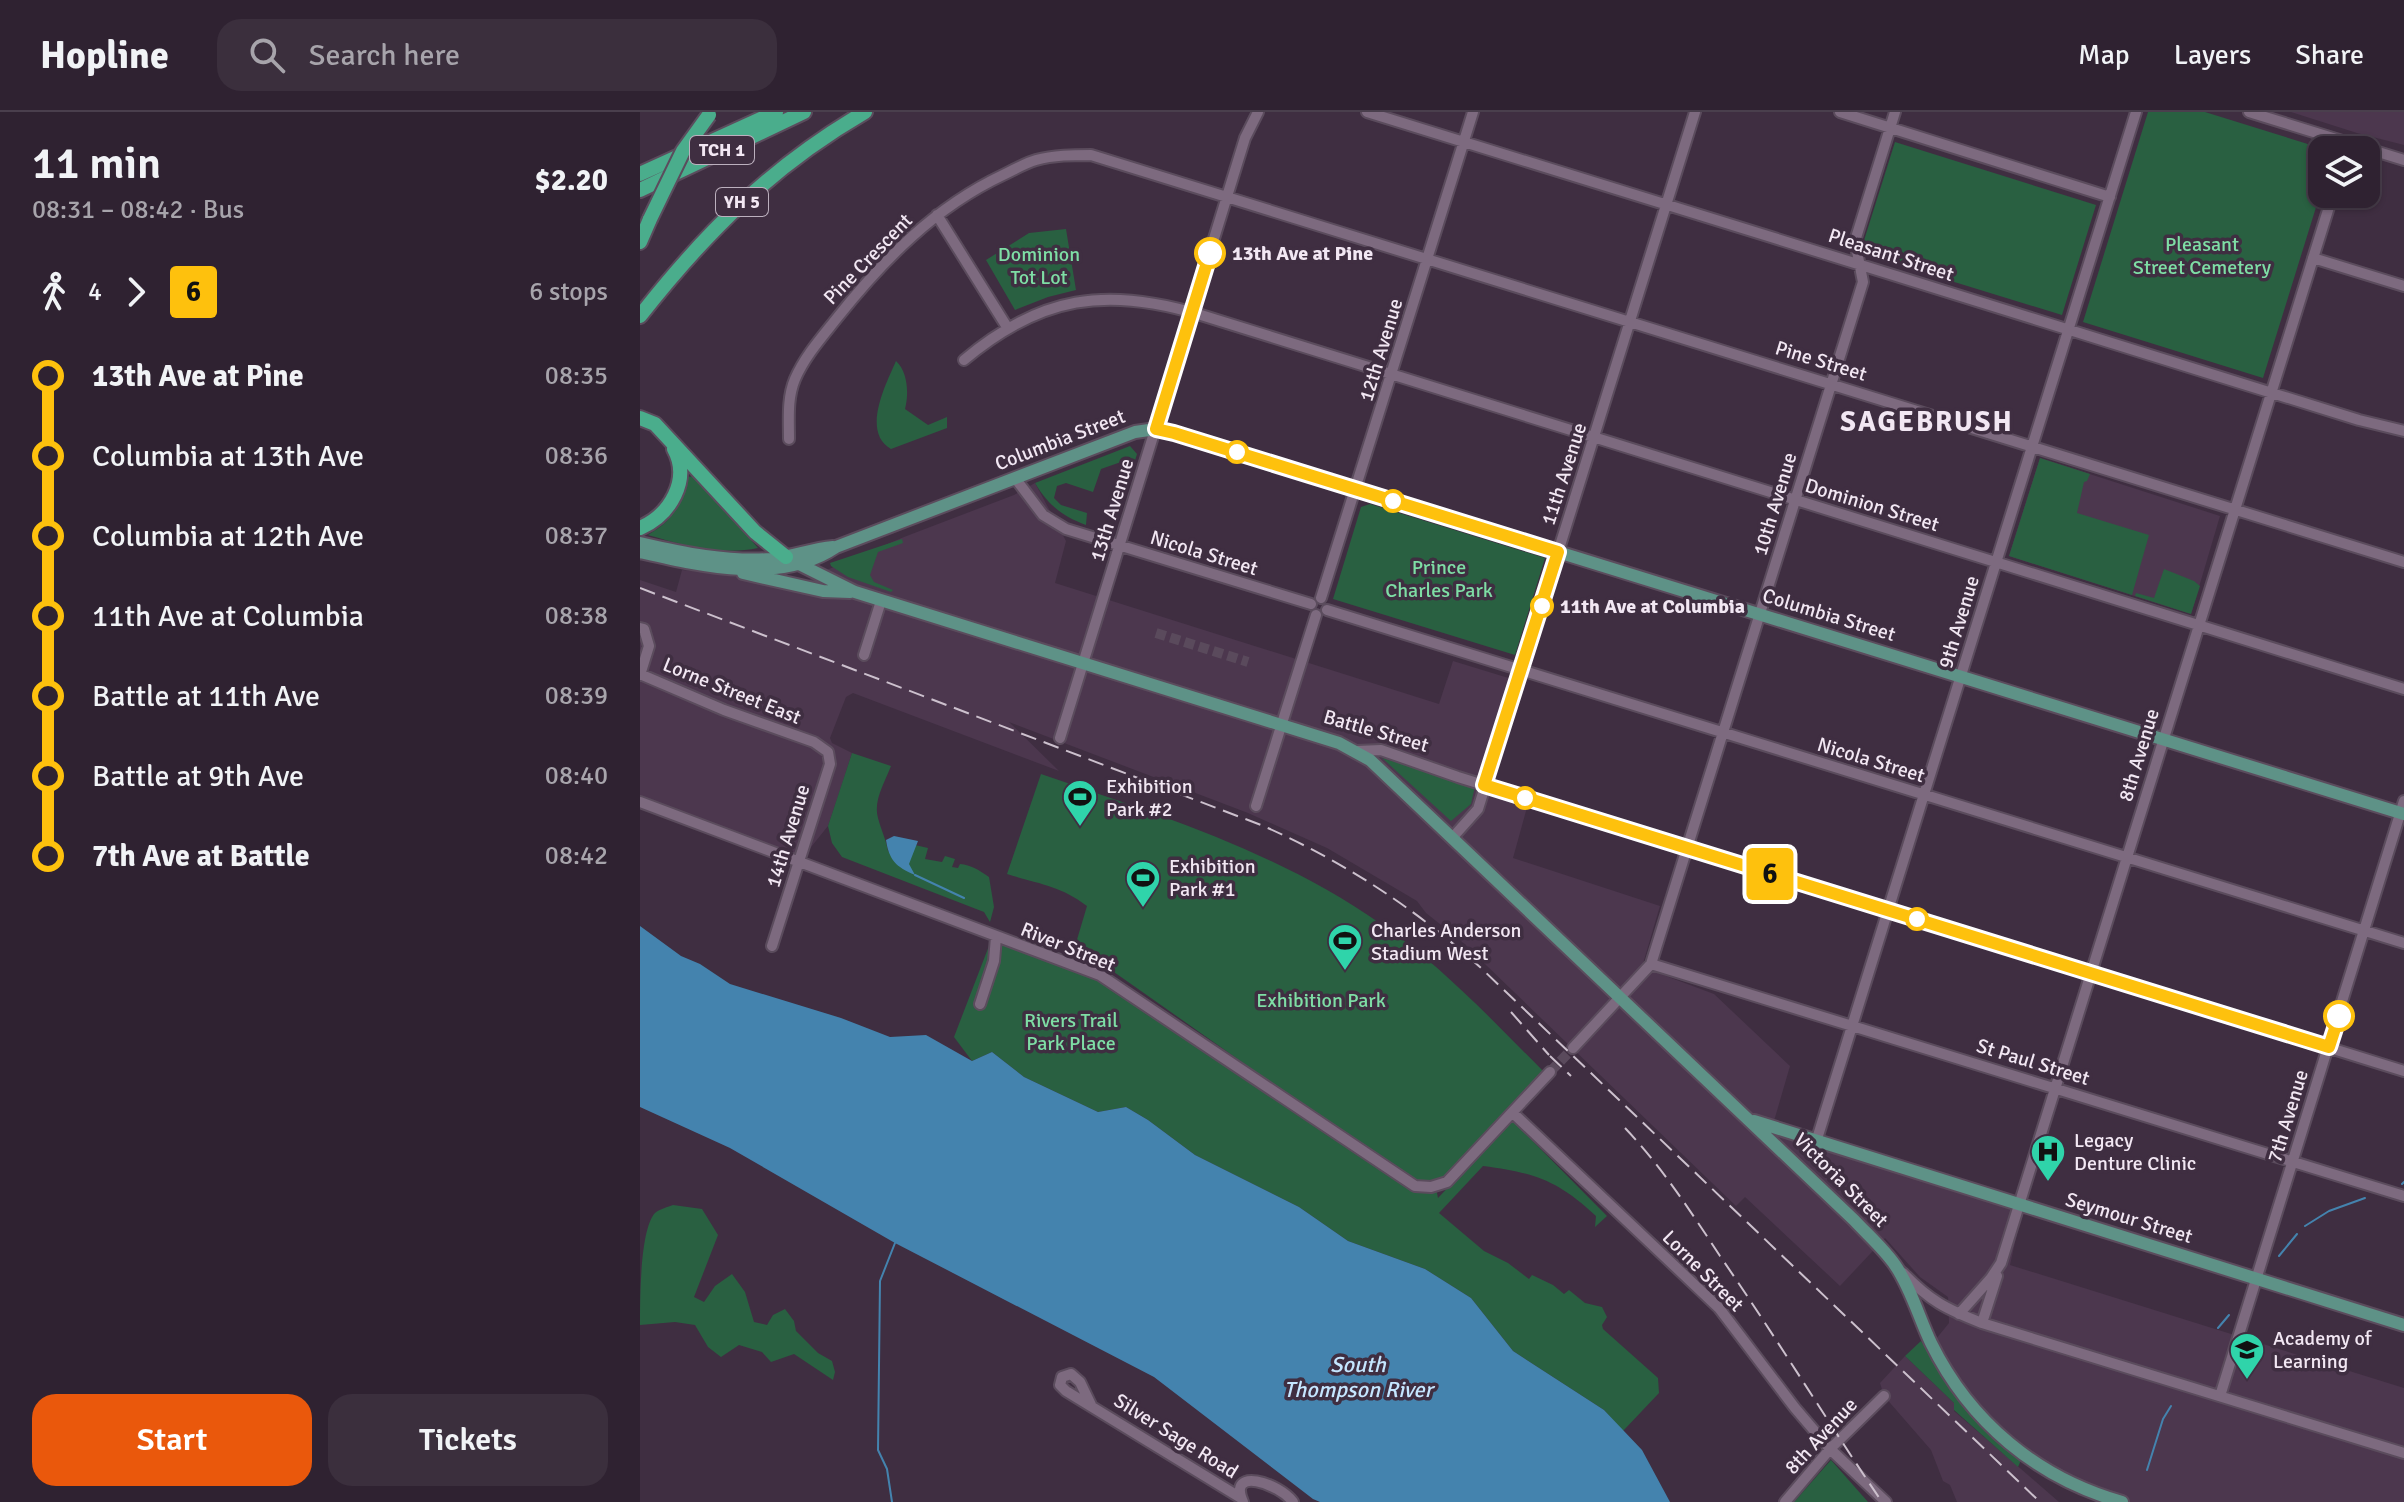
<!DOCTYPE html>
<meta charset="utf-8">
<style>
:root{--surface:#2f2231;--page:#3b2f3d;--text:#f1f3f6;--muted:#a7a4ab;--line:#4a3f4d;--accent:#ea580c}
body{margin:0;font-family:Signika,sans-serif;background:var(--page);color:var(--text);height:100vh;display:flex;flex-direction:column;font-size:30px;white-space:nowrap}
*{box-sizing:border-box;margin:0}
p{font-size:26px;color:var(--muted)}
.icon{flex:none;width:44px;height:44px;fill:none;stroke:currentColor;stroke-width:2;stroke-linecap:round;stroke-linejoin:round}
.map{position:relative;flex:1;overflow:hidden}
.side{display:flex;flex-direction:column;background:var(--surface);width:640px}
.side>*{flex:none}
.badge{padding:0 16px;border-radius:6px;font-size:28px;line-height:52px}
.controls{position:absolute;left:1668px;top:24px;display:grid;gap:16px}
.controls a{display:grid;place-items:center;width:72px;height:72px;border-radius:16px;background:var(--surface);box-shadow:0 2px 6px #0004,0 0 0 2px var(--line);font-size:40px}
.map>.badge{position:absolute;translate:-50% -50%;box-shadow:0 0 0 4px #fff}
.legs{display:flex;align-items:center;gap:12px;height:88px;padding:0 32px;font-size:26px}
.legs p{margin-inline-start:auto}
.summary{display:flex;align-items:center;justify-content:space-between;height:136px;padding:0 32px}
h1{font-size:44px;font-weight:600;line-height:60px}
.action{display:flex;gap:16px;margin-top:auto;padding:16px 32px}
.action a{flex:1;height:92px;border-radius:24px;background:var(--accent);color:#fff;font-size:32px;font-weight:600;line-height:92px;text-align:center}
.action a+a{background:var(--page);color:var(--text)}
ul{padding:0 32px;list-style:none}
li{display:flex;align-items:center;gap:28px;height:80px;font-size:30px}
li i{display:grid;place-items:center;width:12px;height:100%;margin:0 10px;background:currentColor}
li i::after{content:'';width:20px;height:20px;margin:-10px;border:6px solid;border-radius:50%;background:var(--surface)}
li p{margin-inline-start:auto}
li:first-child i{background:linear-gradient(#0000 50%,currentColor 0)}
li:last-child i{background:linear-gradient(currentColor 50%,#0000 0)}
header{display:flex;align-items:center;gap:48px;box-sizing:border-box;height:112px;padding:0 40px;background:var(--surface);border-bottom:2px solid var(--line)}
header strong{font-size:38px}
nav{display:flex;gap:44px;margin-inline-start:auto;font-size:28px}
.search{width:560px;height:72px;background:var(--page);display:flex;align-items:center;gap:20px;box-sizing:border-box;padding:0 28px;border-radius:24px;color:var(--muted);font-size:30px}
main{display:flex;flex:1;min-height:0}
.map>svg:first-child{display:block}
</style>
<header>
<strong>Hopline</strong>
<div class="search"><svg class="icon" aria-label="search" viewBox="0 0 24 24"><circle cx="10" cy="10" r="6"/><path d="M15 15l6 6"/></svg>Search here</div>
<nav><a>Map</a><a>Layers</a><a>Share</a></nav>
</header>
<main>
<section class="side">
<div class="summary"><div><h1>11 min</h1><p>08:31 – 08:42 · Bus</p></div><b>$2.20</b></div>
<div class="legs"><svg class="icon" aria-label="walk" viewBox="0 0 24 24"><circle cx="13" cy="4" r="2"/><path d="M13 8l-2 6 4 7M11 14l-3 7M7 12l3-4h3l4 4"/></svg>4<svg class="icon" aria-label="forward" viewBox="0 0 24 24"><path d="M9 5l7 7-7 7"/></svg><b class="badge" style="background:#fec10d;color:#111">6</b><p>6 stops</p></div>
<ul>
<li><i style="color:#fec10d"></i><b>13th Ave at Pine</b><p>08:35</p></li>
<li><i style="color:#fec10d"></i><span>Columbia at 13th Ave</span><p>08:36</p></li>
<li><i style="color:#fec10d"></i><span>Columbia at 12th Ave</span><p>08:37</p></li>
<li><i style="color:#fec10d"></i><span>11th Ave at Columbia</span><p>08:38</p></li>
<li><i style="color:#fec10d"></i><span>Battle at 11th Ave</span><p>08:39</p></li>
<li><i style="color:#fec10d"></i><span>Battle at 9th Ave</span><p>08:40</p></li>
<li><i style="color:#fec10d"></i><b>7th Ave at Battle</b><p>08:42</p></li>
</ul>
<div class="action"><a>Start</a><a>Tickets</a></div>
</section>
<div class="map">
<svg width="1764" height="1390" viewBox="0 0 1764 1390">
<rect width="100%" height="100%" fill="#3f2e41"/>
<path fill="#4c374e" d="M1651,0h113v33l-47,-12z
M1400,346l180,58 -29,98 -182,-58z
M395,371l31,58 -11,42 384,121 14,-43 62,19 -29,98 45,15 -18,65 147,48 -18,61 72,27 76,72 -16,55 250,81 -14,63 394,123v114h-279l-42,-18 -41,-23 -41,-33 -35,-38 -30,-51 13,-16 -1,-26 -28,-20 -35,-39 -45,48 -95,-89 -9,9 -276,-266 -34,-27 -9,-12 -90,-53 -79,-35 -239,-91 50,49 -206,-78 -7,4 -16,41 2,5 20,10 -8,25 -16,48 -29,36 -159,-59v-223l36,12 6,-22 33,3 79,15 35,-19 75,-32 110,-42z
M1265,1244l49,47v8l105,91h-102l-7,-17 -7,-4 -12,-31 -47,-54 -4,-13z"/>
<path fill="#296041" d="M1508,0h57l122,38h-5v38l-59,190 -180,-56z
M1255,30l201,63 -34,110 -202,-62z
M426,117l10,61 -28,7 -33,13 -29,-50 43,-27z
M256,249c12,11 13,33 9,48l23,16 19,-8v11l-56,21c-30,-17 -5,-65 5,-88z
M490,334l7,8 -25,81 -7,-5v-9l9,2 17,-58 -10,-3 -20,7 -8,23 -27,-9 -9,3 -3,12 7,7 26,8 -1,12c-24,-9 -38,-20 -51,-42z
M1400,346l50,16 -3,7 -3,1 -7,31 72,22 -17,60 -123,-39z
M55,364l63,72c-36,8 -76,-3 -110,-13 29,-18 29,-27 39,-58z
M730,392l175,54 -30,97 -182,-56 28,-92z
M262,427l1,4 -25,9 -8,23 4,7 19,8 -2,2 -43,-15 -17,-11 -1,-3z
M1524,457l30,12 6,5 -9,28 -56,-18 1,-3 18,5z
M212,641l39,13c-6,16 -18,35 -13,52 3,12 8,21 10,33l25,23 -5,-10 7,-19 13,3 -3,11 17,3 3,-6 10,3 -3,8 6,1 2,-4c11,1 19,6 29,13l5,30 -4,15 -6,-10 -13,-5 -129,-50 -10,-14 -4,-17z
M742,646l93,28 -4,18 -20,17z
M401,662c118,41 238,78 340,150 61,42 111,96 163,148l-99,108 -31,3 -310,-218 -31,-12 14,-47c-28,-21 -49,-22 -80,-32z
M352,826l107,39 315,212 22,-1 2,10 74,-78 95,96 -12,11 1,-11c-39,-36 -61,-43 -113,-50l-44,47 45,38 24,12 21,16 3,-4 21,10 11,9 5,-4 16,13 17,4 5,10 -5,8 1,4 55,49 1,15 -36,38 -19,-21 -91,-59 -42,-53 -46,-29 -77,-28 -49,-34 -104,-52 -47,-35 -22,-13 -28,5 -74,-35 -32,-25 -20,9 -18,-24z
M33,1093l29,4 16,26 -24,62 10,5 11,-16 17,-12 13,18 9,30 13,3 6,-10 12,-6 9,12 2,10 22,22 14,8 3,11 -2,8 -39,-26 -23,8 -9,-10 -23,-7 -18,12 -13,-10 -13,-22 -20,-3 -35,3c0,-26 0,-96 15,-112 5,-4 13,-6 18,-8z
M1281,1229c29,45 58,85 100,119l-3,7 -64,-57v-7l-49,-47z
M1191,1348l37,42h-74z"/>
<path fill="#4483ae" d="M254,724l24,5 -9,23 6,11c-19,-8 -26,-15 -29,-35z
M0,814l41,30 19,8 30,20 111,34 49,19 36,-2 46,26 20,-9 32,25 74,35 28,-5 22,13 47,35 104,52 49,34 77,28 46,29 42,53 91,59 38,40 28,52h-350l-7,-3 -159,-122 -259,-134 -165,-95 -90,-41z"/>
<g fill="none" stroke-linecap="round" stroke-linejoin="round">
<path stroke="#4483ae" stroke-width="2" d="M275,763l49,23
M1762,1072l2,-2
M1665,1114l24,-15 36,-13
M1639,1144l18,-22
M1578,1216l11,-13
M1507,1358l16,-51 8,-13
M252,1390l-5,-33 -9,-19 2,-169 15,-38"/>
<path stroke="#5a4a5c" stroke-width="10" stroke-dasharray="10 5" stroke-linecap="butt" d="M516,521l92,29
M910,960l23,-24"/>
<defs>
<path id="minor" d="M727,0c331,102 661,205 992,308l45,11
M1200,0l270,85
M1609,0l155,48
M297,103l70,112
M1673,146l91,28
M324,248c76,-64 143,-74 237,-45l1203,374
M149,327c0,-20 -2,-41 6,-60 10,-23 27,-42 42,-61 46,-58 98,-111 166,-143 11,-5 22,-12 33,-15 18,-5 37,-5 55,-5l1313,407
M375,366l28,37 23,14 245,75
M681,486l152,-486
M687,498l1077,333
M0,516l4,1 5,17 -9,29
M224,543l17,-54
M0,562l84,36 90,32 14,10 2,12 -58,182
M420,626l185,-600 13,-26
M717,639l24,-1 77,27 946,294
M0,690l460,173 315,211 16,1 16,-5 103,-110
M616,694l60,-191
M813,725l25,-28 217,-697
M1011,852l753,232
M340,892l14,-43 2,-24
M933,936l78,-84 212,-682 -8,-41 40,-129
M873,1001l206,195 76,100 35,41 56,53
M1176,1030l320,-1030
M1263,1161c27,28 43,36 79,50l422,130
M1319,1202l32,-36 10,-15 332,-1069
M1342,1211l15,-47
M1580,1284l184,-595
M451,1293l-11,-23 -9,-8 -9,3 -2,8 6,6 175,107
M603,1390c-16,-36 36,-19 50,0
M1145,1390l45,-53 54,-53"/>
<path id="major" d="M0,431c43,10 87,19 131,16 21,-2 40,-10 62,-12
M0,440c61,14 140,33 196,-5l299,-115 21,-3 18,4 1230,381
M155,450l60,30 484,151 31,17 484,460c14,15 30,29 41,45 16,23 24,53 36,78 39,79 106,135 191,159
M103,461l80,18 27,1
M1114,1009l650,204"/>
<path id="highway" d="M0,62l136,-62
M0,78l164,-78
M0,130l10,-23
M0,204c66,-84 132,-150 225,-204
M0,306l15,6 100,108 31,25
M0,416c30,-13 51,-48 34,-79"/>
</defs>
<use href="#minor" stroke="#5b4c5d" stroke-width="14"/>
<use href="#major" stroke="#5b4c5d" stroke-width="16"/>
<use href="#highway" stroke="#5b4c5d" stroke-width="18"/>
<use href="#minor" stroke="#7d6a7f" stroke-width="10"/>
<use href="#major" stroke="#5e9287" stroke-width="12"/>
<use href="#highway" stroke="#4aad8c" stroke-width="14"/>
<path stroke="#ccc0cd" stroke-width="2" stroke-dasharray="16 8" stroke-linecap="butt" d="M0,476l621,237c82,36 154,83 220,143l559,534
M871,900l38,43
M910,944l21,20
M985,1016c37,39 66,84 95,128 56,81 107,165 162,246"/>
<defs>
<path id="highway-bridge" d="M10,107l33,-68 26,-36"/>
</defs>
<use href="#highway-bridge" stroke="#5b4c5d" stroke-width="18" stroke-linecap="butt"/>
<use href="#highway-bridge" stroke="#4aad8c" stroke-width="14"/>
</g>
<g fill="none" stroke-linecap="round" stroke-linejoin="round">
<defs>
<path id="line-1" d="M570,141l-54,176 18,4 384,119 -74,233 845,262 10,-31"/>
</defs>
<use href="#line-1" stroke="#fff" stroke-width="18"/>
<use href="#line-1" stroke="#fec10d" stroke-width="12"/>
</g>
<defs>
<symbol id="stadium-pin" viewBox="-11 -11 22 30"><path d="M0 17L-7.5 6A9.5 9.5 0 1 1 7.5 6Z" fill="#2fd4aa" stroke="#3f2e41"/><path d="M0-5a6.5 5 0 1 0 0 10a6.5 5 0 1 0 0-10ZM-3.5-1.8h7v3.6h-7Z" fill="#111"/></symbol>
<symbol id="hospital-pin" viewBox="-11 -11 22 30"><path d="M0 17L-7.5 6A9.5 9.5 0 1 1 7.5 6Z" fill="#2fd4aa" stroke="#3f2e41"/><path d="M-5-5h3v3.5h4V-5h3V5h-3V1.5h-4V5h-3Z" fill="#111"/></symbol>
<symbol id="university-pin" viewBox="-11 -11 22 30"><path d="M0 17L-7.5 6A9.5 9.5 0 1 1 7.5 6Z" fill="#2fd4aa" stroke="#3f2e41"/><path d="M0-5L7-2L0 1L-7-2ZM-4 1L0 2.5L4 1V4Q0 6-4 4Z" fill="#111"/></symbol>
</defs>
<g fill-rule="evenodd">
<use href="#stadium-pin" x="420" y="665" width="40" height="54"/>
<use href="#stadium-pin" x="483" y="746" width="40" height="54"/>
<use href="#stadium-pin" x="685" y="809" width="40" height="54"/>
<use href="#hospital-pin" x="1388" y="1020" width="40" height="54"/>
<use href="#university-pin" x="1587" y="1218" width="40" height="54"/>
</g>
<g fill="#fff" stroke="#fec10d" stroke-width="4">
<circle cx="570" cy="141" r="14"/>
<circle cx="597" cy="340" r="10"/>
<circle cx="753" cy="389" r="10"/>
<circle cx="902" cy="494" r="10"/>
<circle cx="885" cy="686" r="10"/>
<circle cx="1277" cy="807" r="10"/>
<circle cx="1699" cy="904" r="14"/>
</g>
<g text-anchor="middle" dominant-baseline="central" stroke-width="7" stroke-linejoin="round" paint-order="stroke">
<g fill="#3f2e41" stroke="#bcb0be" stroke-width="2">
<rect x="50" y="24" width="64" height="28" rx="6"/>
<rect x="76" y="76" width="52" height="28" rx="6"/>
</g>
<g font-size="18" font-weight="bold" fill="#f2e7f3">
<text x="82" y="38">TCH 1</text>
<text x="102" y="90">YH 5</text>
</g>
<g font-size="20" fill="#7edea5" stroke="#3f2e41">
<text x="1562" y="132">Pleasant<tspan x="1562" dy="23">Street Cemetery</tspan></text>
<text x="399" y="142">Dominion<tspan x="399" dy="23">Tot Lot</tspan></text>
<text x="799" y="455">Prince<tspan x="799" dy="23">Charles Park</tspan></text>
<text x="681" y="888">Exhibition Park</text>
<text x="431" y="908">Rivers Trail<tspan x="431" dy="23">Park Place</tspan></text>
</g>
<g font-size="20" font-weight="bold" fill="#f2e7f3" stroke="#3f2e41" text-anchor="start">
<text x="592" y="141">13th Ave at Pine</text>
<text x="920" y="494">11th Ave at Columbia</text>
</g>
<g font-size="20" fill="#f2e7f3" stroke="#3f2e41">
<text transform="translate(1251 143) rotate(18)">Pleasant Street</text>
<text transform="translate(228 147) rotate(-46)">Pine Crescent</text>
<text transform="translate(741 238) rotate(-73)">12th Avenue</text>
<text transform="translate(1181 249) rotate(17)">Pine Street</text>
<text transform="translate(420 328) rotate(-21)">Columbia Street</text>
<text transform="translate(924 362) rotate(-72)">11th Avenue</text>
<text transform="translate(1135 392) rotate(-73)">10th Avenue</text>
<text transform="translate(1232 393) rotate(17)">Dominion Street</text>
<text transform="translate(472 398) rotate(-73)">13th Avenue</text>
<text transform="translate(564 441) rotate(17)">Nicola Street</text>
<text transform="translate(1189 503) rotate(17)">Columbia Street</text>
<text transform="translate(1319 510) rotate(-73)">9th Avenue</text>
<text transform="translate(92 579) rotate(22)">Lorne Street East</text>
<text transform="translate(736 619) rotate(16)">Battle Street</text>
<text transform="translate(1499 643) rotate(-73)">8th Avenue</text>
<text transform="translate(1231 648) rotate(17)">Nicola Street</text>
<text transform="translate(148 724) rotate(-73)">14th Avenue</text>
<text transform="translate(428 835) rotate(22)">River Street</text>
<text transform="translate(1393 950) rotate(17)">St Paul Street</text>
<text transform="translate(1648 1004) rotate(-73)">7th Avenue</text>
<text transform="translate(1201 1068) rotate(45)">Victoria Street</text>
<text transform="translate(1489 1106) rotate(17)">Seymour Street</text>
<text transform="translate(1063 1159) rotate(45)">Lorne Street</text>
<text transform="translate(536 1324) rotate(32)">Silver Sage Road</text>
<text transform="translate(1181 1324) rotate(-47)">8th Avenue</text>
</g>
<g font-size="20" fill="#f2e7f3" stroke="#3f2e41" text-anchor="start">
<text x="466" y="674">Exhibition<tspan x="466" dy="23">Park #2</tspan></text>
<text x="529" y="754">Exhibition<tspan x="529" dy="23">Park #1</tspan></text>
<text x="731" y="818">Charles Anderson<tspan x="731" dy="23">Stadium West</tspan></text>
<text x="1434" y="1028">Legacy<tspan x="1434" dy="23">Denture Clinic</tspan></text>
<text x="1633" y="1226">Academy of<tspan x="1633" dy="23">Learning</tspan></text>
</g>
<g font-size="22" font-style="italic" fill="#c5e6ff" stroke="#3f2e41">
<text x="718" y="1252">South<tspan x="718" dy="25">Thompson River</tspan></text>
</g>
<g font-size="28" font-weight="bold" letter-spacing="2" fill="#f2e7f3" stroke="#3f2e41">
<text x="1287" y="310">SAGEBRUSH</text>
</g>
</g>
</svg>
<div class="controls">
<a><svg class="icon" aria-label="layers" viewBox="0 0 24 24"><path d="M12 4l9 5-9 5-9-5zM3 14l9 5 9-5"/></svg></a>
</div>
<b class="badge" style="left:1130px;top:762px;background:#fec10d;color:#111">6</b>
</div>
</main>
